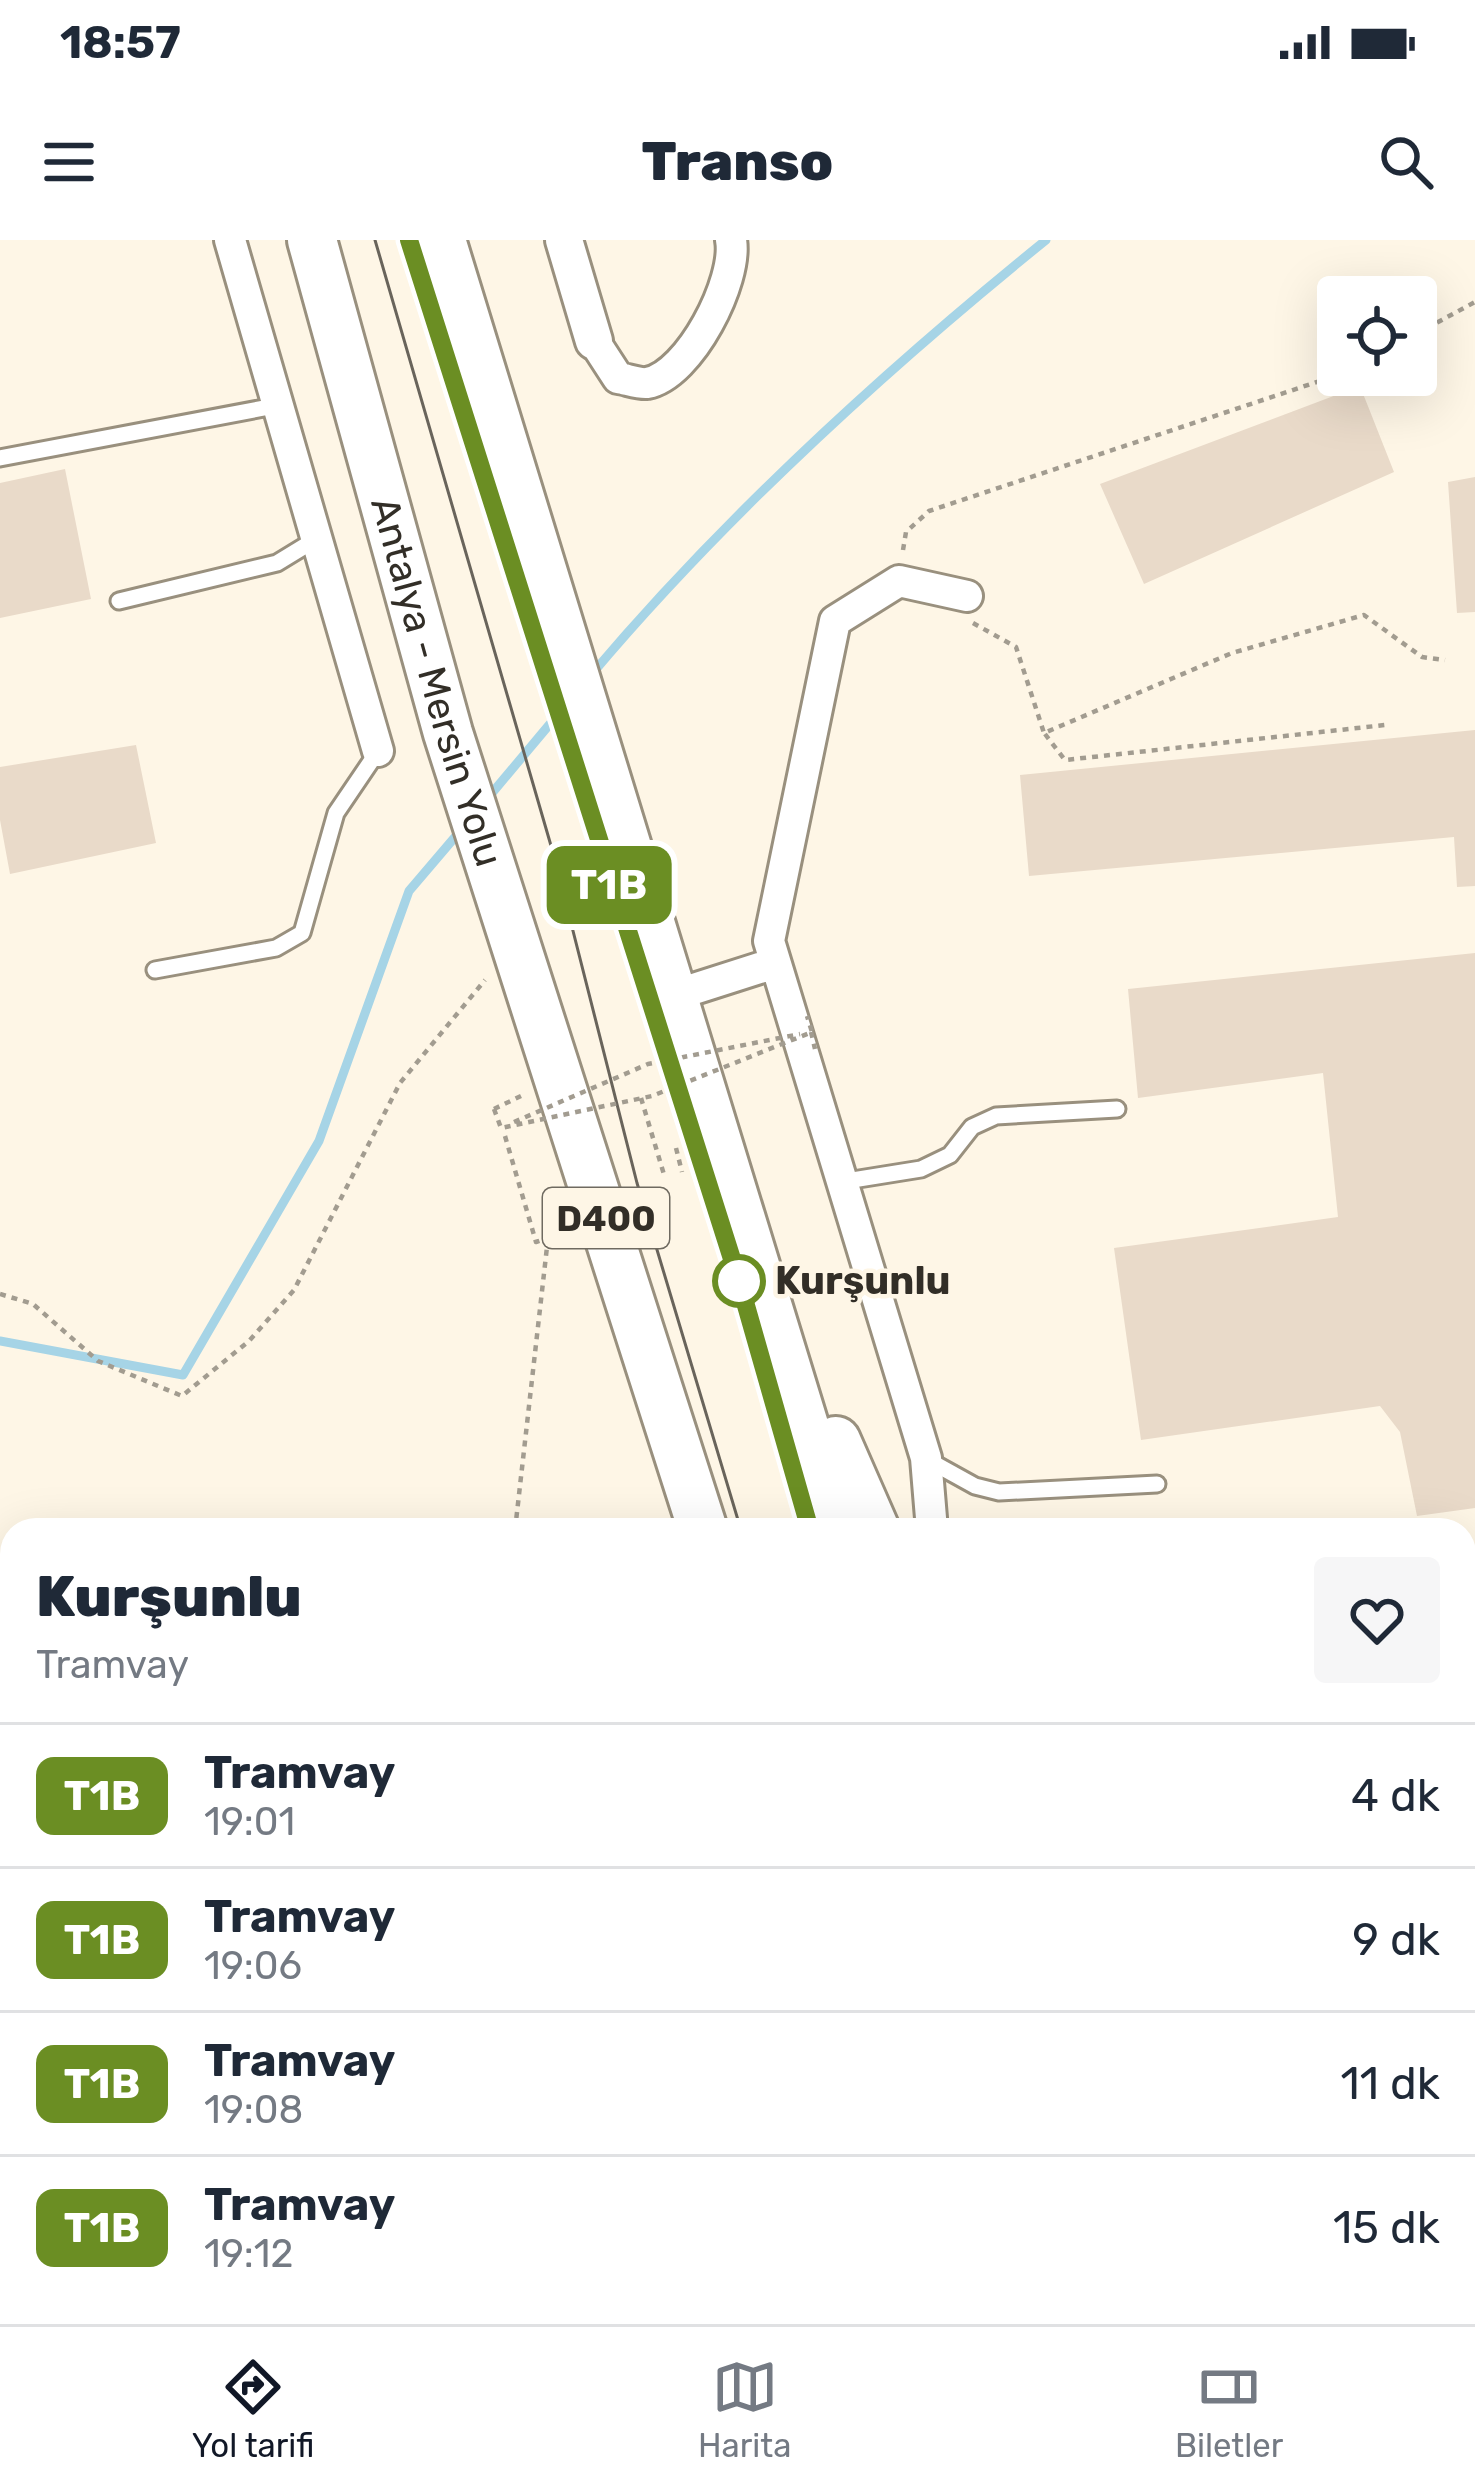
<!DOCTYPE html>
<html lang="tr">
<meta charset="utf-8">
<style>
:root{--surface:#fff;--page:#f6f6f7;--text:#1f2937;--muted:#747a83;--line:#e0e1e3;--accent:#111827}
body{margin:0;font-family:Rubik,sans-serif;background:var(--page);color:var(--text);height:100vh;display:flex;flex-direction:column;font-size:45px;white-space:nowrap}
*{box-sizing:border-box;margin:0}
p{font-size:39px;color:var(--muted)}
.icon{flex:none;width:66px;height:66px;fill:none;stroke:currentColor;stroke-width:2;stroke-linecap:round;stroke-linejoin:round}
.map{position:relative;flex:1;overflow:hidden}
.drawer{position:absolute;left:0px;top:1278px;width:1476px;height:807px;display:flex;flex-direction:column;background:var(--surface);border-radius:36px 36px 0 0;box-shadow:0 12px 48px #0002}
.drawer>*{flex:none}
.badge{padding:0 24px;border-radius:18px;font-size:42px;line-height:78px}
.fabs{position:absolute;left:1317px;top:36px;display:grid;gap:24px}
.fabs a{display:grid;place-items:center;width:120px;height:120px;border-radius:12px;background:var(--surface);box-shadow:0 12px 48px #0002;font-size:60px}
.map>.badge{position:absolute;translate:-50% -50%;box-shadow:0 0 0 6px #fff}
.round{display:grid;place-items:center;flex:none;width:126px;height:126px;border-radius:12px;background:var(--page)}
.summary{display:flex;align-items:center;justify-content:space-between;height:204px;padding:0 36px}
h1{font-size:57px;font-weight:800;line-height:90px}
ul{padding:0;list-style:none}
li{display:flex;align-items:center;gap:36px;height:144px;padding:0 36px;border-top:3px solid var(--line)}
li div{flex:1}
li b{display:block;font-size:45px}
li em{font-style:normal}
li .badge{min-width:132px;font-weight:700;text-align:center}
.status{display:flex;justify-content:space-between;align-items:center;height:84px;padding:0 60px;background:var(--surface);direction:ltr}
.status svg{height:33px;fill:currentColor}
header{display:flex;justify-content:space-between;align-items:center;height:156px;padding:0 36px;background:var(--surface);font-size:54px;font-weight:800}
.tab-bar{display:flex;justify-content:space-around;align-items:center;height:168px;border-top:3px solid var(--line);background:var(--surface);font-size:33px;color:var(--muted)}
.tab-bar a{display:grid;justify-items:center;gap:6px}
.tab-bar .active{color:var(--accent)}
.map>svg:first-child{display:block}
</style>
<div class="status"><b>18:57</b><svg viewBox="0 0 49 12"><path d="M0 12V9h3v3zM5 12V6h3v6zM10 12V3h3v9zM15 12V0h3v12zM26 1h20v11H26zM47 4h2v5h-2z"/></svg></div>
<header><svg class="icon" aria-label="menu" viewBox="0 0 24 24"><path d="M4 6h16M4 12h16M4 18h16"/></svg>Transo<svg class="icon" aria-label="search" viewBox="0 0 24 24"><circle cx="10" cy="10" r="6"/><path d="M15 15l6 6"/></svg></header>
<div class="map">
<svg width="1475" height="2084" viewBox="0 0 1475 2084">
<rect width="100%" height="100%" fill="#fef6e6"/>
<path fill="#c3c9b0" d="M1464,2028l11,25v31h-252l9,-11h232z"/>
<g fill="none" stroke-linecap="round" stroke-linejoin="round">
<path stroke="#a6d4e6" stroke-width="9" d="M591,435c135,-160 293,-304 455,-435
M487,559l78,-93
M0,1101l183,34 136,-234 90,-250 52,-61"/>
</g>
<path fill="#e9dac9" d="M1360,146l34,86 -250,112 -44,-100z
M65,229l26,130 -91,19v-135z
M1475,237v135l-18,1 -9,-131z
M1475,490v156l-18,1 -3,-50 -425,39 -9,-101z
M136,505l20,98 -146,31 -10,-54v-53z
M1475,713v555l-58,8 -17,-84 -20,-26 -239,34 -27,-192 224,-31 -15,-144 -185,25 -10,-109z"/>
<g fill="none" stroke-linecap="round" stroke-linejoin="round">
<defs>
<path id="service" d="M0,218l280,-53
M119,361l158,-38 36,-22
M155,730l121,-22 26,-15 34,-120 42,-62
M840,942l81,-13 29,-14 22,-28 24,-11 121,-7
M928,1220l47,26 24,6 158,-8"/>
<path id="minor" d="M230,0l148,511
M594,101l24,37c8,1 21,6 29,5 43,-8 91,-103 84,-143
M675,755l97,-31
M932,1290l-6,-72 -157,-517 66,-320 64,-40 68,15
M1464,1837l11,7"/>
<path id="tertiary" d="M564,0l30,101"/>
<g id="trunk">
<path id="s1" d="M312,0l136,493 255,797"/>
<path d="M441,0l395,1290"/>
<path d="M836,1201l39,89"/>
<path d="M1464,1908l11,7"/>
<path d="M1464,1973l11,9"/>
<path d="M946,2073l4,11"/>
<path d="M1071,2073l4,11"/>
<path d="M458,2084l3,-11"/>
<path d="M1157,2084l4,-11"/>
</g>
</defs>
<use href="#service" stroke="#99907e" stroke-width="21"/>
<use href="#minor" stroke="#99907e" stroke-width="36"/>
<use href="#tertiary" stroke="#99907e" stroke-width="42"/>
<use href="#trunk" stroke="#99907e" stroke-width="54"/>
<path stroke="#a29c90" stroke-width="4.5" stroke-dasharray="6 6" stroke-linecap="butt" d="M1416,94l59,-32
M903,310l3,-18 23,-21 409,-136
M973,383l43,24 28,86 188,-80 132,-38 58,42 23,3
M1045,494l20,26 320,-35
M641,858l24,80
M494,869l27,-13
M505,896l31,106 30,-10
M676,908l6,24
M0,1054l33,10 65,57 84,35 67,-55 45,-51 106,-207 85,-103
M515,1290l33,-292"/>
<use href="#service" stroke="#fff" stroke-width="15"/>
<use href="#minor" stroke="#fff" stroke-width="30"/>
<use href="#tertiary" stroke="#fff" stroke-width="36"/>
<use href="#trunk" stroke="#fff" stroke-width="48"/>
<path stroke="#69645b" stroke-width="3" d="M375,0l179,616 83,327 104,347
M409,0l192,620 138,421 71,249
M997,2073l3,11
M1040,2073l4,11"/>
<path stroke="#a29c90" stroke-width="4.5" stroke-dasharray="6 6" stroke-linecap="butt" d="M811,792l4,17
M494,869l7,19 151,-32 160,-64 -5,-16
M514,882l134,-58 152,-30"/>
</g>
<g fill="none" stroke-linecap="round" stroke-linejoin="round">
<defs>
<path id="line" d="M409,0l330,1041 71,249"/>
</defs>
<use href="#line" stroke="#fff" stroke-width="27"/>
<use href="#line" stroke="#6b8e23" stroke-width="18"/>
</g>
<circle fill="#fff" stroke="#6b8e23" stroke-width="6" cx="739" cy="1041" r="24"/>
<g text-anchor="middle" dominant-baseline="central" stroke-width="9" stroke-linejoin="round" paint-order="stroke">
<rect fill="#fef6e6" stroke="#6f6a60" stroke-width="3" x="543" y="948" width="126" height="60" rx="9"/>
<g font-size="36" font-weight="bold" fill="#322e27">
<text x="606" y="978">D400</text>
</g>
<g font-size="39" fill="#322e27" stroke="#fef6e6">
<text stroke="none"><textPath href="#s1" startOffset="459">Antalya - Mersin Yolu</textPath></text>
</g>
<g font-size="39" font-weight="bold" fill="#322e27" stroke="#fef6e6" text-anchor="start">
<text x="775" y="1041">Kurşunlu</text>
</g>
</g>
</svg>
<div class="fabs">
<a><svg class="icon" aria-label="locate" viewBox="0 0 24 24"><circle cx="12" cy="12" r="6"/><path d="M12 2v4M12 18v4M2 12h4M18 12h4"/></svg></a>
</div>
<b class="badge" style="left:609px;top:645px;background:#6b8e23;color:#fff">T1B</b>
<section class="drawer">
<div class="summary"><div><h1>Kurşunlu</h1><p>Tramvay</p></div><a class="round"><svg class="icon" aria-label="heart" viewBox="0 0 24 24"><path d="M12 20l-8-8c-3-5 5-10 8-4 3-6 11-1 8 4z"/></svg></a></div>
<ul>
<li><span class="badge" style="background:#6b8e23;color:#fff">T1B</span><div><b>Tramvay</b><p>19:01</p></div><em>4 dk</em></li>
<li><span class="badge" style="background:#6b8e23;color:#fff">T1B</span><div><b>Tramvay</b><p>19:06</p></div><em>9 dk</em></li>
<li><span class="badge" style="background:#6b8e23;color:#fff">T1B</span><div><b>Tramvay</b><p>19:08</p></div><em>11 dk</em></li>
<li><span class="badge" style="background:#6b8e23;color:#fff">T1B</span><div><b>Tramvay</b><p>19:12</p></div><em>15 dk</em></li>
</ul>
</section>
</div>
<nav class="tab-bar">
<a class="active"><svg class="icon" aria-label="directions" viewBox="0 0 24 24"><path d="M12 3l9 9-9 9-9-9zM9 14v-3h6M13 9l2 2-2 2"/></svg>Yol tarifi</a>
<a><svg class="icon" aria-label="map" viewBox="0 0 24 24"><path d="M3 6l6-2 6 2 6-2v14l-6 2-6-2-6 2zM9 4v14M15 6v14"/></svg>Harita</a>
<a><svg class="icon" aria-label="tickets" viewBox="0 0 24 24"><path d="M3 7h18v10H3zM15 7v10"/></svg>Biletler</a>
</nav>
